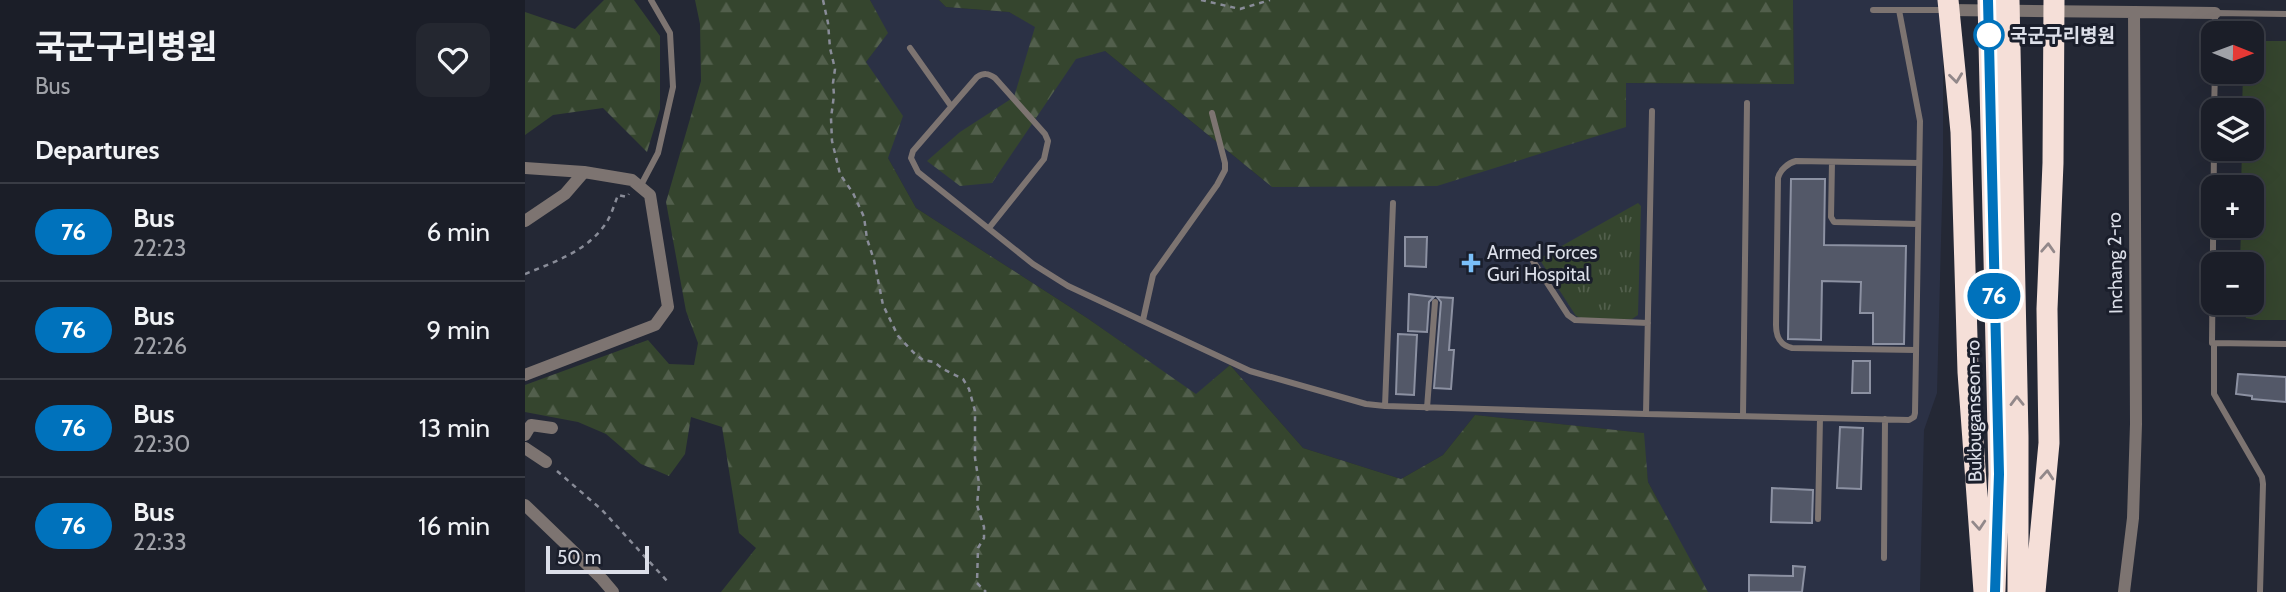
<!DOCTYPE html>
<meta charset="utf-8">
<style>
:root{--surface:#1b1e28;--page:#242730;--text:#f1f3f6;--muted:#a0a2a8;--line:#393c45}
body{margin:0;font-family:Cabin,"Noto Sans KR",sans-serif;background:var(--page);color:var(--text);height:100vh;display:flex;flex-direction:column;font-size:26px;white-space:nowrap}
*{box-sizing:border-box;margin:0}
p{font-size:23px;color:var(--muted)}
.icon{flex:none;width:38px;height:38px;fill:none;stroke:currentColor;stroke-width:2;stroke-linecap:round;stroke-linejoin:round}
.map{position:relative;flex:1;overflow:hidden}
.side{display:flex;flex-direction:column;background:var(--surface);width:525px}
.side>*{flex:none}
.badge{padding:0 14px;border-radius:23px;font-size:24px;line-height:46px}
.needle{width:46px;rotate:91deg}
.buttons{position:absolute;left:1676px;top:21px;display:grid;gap:14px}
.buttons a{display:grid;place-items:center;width:63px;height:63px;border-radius:14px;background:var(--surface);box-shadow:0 7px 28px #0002,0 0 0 2px var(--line);font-size:35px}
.scale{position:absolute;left:21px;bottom:18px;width:103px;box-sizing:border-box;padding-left:7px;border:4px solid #dcdfe9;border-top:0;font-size:19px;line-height:24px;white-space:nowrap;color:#dcdfe9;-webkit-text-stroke:5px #1a1e2b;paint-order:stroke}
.map>.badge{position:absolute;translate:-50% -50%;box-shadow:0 0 0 4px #fff}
h2{padding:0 35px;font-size:26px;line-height:63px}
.round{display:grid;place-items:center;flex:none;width:74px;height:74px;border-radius:14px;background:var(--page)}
.headline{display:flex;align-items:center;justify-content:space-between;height:119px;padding:0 35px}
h1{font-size:33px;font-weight:700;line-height:52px}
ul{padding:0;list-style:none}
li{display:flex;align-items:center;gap:21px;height:98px;padding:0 35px;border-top:2px solid var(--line)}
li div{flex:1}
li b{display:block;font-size:26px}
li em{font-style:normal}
li .badge{min-width:77px;font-weight:700;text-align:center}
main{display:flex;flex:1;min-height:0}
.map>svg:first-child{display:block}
</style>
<main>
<section class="side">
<div class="headline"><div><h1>국군구리병원</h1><p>Bus</p></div><a class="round"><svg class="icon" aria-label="heart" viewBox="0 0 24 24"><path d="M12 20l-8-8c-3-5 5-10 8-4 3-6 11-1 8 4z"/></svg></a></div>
<h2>Departures</h2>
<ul>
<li><span class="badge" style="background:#0072bc;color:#fff">76</span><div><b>Bus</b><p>22:23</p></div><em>6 min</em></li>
<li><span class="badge" style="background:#0072bc;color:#fff">76</span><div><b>Bus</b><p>22:26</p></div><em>9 min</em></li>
<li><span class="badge" style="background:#0072bc;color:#fff">76</span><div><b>Bus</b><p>22:30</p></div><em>13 min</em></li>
<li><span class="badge" style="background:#0072bc;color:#fff">76</span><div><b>Bus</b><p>22:33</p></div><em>16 min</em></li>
</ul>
</section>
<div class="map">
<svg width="1761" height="592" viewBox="0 0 1761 592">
<defs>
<pattern id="grass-tufts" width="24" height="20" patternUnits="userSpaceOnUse" patternTransform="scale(1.75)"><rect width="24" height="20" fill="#35452e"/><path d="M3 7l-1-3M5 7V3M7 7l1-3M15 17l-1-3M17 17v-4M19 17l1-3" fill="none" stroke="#525f4c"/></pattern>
<pattern id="forest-firs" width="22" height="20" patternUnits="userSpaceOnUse" patternTransform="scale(1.75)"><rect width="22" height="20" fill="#35452e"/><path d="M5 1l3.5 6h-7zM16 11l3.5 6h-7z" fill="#525f4c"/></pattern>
</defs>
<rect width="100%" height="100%" fill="#242835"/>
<path fill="#2b3145" d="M345,0h69l7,7 63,5 26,14 70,25 167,136 353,-104 169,1 -1,-84h150v166l-6,227 -13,37 -4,162h-213l-59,-110 -5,-49 -168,-18 -32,40 -42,24 -98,-31 -73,-83 -34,30 -109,-77 -171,-110 -28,-50 -22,-96 21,-29z"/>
<path fill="url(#grass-tufts)" d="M1113,203l3,3 -3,109 -6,4h-48l-8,-3 -36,-56 2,-3z"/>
<path fill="url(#forest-firs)" d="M79,0h30l26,36v73l-13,43 -44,-44 -50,7 -28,20v-123l50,17z
M170,0h175l18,33 -22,29 37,54 -15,42 28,50 171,110 109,76 34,-29 73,83 98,31 42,-24 32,-40 169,18 4,49 60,110h-987l35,-44 -17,-15 -17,-106 -31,-10 -6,37 -16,22 -28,-12 -35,-30 -28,-12 -53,-10v-27l123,-45 21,24 25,1 4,-22 -12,-32 -20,-109 35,-121 -1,-57z
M414,0h854l1,84 -168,-1v44l-189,59 -165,1 -167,-136 -29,8 -84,124 -32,3 -33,-25 33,-29 54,-35 21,-70 -26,-15 -63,-5z"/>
<path fill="#35452e" d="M1727,41h34v279h-31l-9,-2 -6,-14 12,-1v-39h-12l1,-38h11v-39h-11l1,-38h10v-39h-10l1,-38h9z"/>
<path fill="#535868" stroke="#8c91a2" stroke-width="2" d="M1266,179h34l-1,66 82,1 -2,98h-31v-31h-13l1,-31 -39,-1 -1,59 -33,-1z
M880,237h22l-1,30 -21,-1z
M884,294l25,3 -5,5 -2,30 -19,-1z
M912,297l16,1 -4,52h5l-3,39 -17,-1 7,-86z
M873,334l19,1 -3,60 -18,-1z
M1328,361h17v32h-18z
M1713,374l48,3v25l-34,-3v-3l-16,-2z
M1315,427l23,1 -2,61 -24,-1z
M1247,488l41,2 -1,33 -41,-1z
M1268,566l12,1 -3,25h-53v-17l44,1z"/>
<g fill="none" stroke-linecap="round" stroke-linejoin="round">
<path stroke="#898c98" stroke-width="2.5" stroke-dasharray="5 5" stroke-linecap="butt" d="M298,0l5,23 2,25 5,21 -2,14 1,12 -3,23 1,23 8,33 13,19 11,24 3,22 7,21 9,45 15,31 17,18 8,6 11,2 9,7 20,10 6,10 6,22v47l4,25 -2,22 7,22v11l-6,10 -1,35 9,9
M676,0l39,9 30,-9
M0,274c29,-12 60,-22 79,-48 7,-9 10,-21 14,-31l9,2 2,-3
M32,471l45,39 66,72"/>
<path stroke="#7d7471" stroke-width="6" d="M1348,10h73
M1690,33v-20l71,1
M385,48l41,58
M1689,110l1,-38
M1689,149l-2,194 74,1
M1307,162l-1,55 3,5 84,2
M115,187l18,-34 15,-66 -3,-54 -19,-33
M464,228l55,-69 4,-18 -3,-7 -50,-56c-7,-5 -11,-5 -18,-1l-64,74 -2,7 7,14 115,92 35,22 182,85 116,33 19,2 261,8 263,6 5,-3 1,-4 5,-292 -21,-111
M1008,261l35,54 7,5 73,3
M618,320l10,-45 64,-90 8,-15v-7l-13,-50
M1689,343v51l48,83 1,7 -3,108
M1391,350l-124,-2c-12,-3 -16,-11 -16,-23l2,-147c2,-8 10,-15 18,-17l123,2
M860,406l8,-203
M902,408l8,-106
M1121,414l6,-303
M1218,416l4,-313
M1293,519l2,-101
M1359,558l1,-139"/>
<path stroke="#7d7471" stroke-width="12" d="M1423,10l186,2 2,412 -3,94 -9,74
M1609,12l81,1
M0,168l59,4 48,8 18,15 18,112 -13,18 -130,50
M0,221l40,-27 19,-22
M0,435l6,-10 21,3
M0,448l21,14
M0,505l77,74 11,13"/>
<path stroke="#f5dfd8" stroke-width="21" d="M1423,0l13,132 7,240 16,220
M1463,0l11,474 -4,116
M1484,0l9,437v155
M1510,592l14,-149 -2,-134 6,-146 1,-163"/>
</g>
<defs><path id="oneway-chevron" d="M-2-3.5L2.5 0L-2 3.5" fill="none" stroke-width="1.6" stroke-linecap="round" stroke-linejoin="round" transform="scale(1.75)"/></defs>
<g stroke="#92888a">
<use href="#oneway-chevron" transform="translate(1431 78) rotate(83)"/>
<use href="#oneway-chevron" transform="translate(1523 248) rotate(-87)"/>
<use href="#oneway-chevron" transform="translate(1492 401) rotate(-91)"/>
<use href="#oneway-chevron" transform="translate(1522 475) rotate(-86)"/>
<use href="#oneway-chevron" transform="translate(1454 525) rotate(86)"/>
</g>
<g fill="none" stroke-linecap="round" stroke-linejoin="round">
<defs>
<path id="line" d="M1463,0l11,474 -4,118"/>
</defs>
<use href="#line" stroke="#fff" stroke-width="16"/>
<use href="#line" stroke="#0072bc" stroke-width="10"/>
</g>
<circle fill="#fff" stroke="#0072bc" stroke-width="3.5" cx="1464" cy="35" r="14"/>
<path fill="#7abff8" stroke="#1a1e2b" stroke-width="2.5" d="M942.5 252.5h7v7h7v7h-7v7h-7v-7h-7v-7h7z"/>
<g text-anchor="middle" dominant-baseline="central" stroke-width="6" stroke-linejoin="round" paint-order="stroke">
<g font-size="19" font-weight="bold" fill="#dcdfe9" stroke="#1a1e2b" text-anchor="start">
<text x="1485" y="35">국군구리병원</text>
</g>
<g font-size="19" fill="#dcdfe9" stroke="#1a1e2b" text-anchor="start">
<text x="962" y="252">Armed Forces<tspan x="962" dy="22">Guri Hospital</tspan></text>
</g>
<g font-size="19" fill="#dcdfe9" stroke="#1a1e2b">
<text transform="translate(1590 263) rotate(-91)">Inchang 2-ro</text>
<text transform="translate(1449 411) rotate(-91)">Bukbuganseon-ro</text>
</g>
</g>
</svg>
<div class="buttons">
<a><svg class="needle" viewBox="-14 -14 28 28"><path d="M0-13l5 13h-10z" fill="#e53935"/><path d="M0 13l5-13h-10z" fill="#a0a2a8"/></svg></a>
<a><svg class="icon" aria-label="layers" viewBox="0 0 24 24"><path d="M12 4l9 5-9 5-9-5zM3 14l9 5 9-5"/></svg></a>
<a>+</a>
<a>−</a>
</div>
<div class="scale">50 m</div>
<b class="badge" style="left:1469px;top:296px;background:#0072bc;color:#fff">76</b>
</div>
</main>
